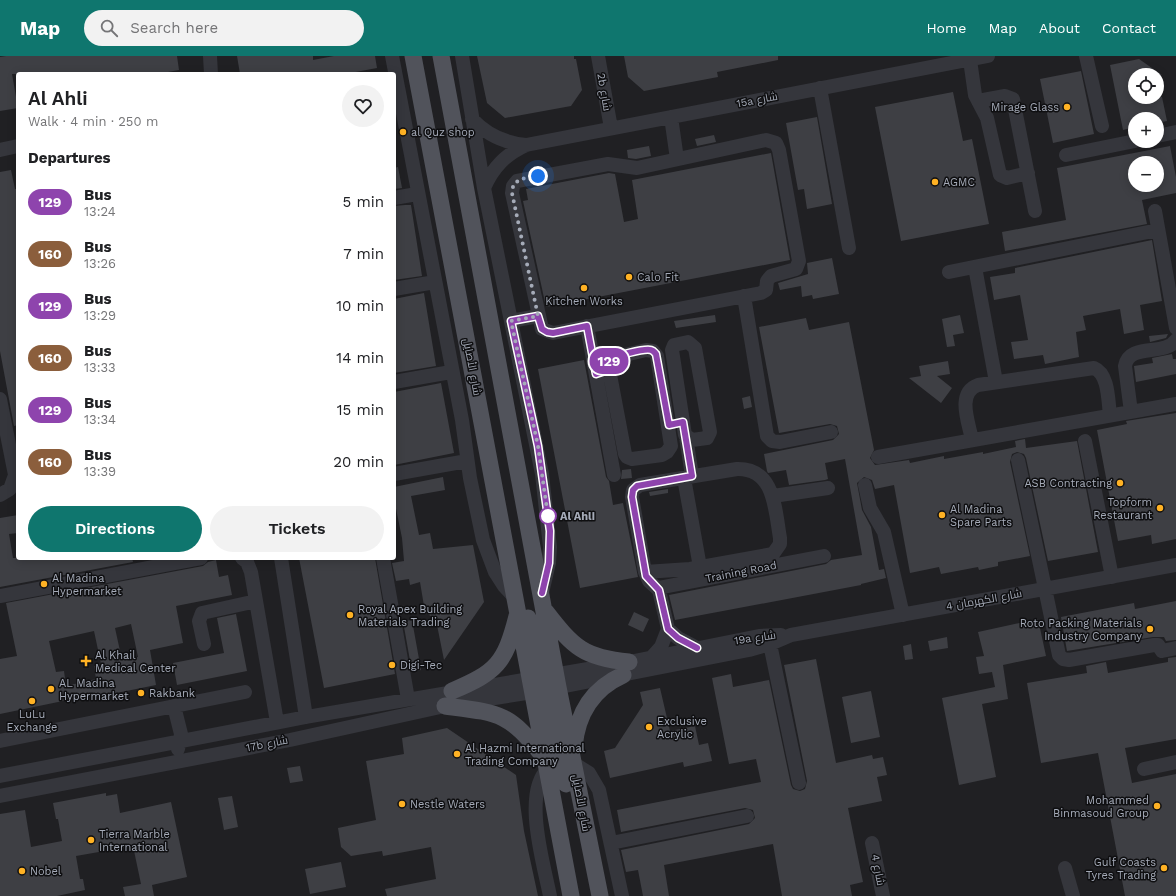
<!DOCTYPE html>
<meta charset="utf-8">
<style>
:root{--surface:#fff;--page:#f2f2f2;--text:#202124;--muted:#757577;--accent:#0f766e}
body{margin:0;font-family:"Work Sans",Cairo,sans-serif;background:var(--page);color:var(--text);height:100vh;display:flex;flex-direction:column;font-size:15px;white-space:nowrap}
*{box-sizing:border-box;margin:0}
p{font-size:13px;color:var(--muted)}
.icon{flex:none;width:22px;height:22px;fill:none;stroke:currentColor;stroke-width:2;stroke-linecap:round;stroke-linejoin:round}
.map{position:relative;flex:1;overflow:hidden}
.sheet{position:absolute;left:16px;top:16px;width:380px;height:488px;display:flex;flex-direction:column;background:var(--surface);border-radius:4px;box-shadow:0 2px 10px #0003}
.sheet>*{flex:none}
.badge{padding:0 8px;border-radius:13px;font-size:14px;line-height:26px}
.buttons{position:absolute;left:1128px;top:12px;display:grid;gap:8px}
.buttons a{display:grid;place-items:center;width:36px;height:36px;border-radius:50%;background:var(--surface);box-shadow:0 2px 10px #0003;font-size:20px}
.you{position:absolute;width:20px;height:20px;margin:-10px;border:3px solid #fff;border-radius:50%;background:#1a73e8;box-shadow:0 0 0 6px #1a73e833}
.map>.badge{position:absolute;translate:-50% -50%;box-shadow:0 0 0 2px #fff}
h2{padding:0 12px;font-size:15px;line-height:36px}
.round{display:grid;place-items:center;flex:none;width:42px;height:42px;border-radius:21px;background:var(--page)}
.summary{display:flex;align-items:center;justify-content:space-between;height:68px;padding:0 12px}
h1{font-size:19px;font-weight:600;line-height:30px}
.button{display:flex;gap:8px;margin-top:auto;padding:8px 12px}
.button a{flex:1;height:46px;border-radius:24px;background:var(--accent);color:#fff;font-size:16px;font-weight:600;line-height:46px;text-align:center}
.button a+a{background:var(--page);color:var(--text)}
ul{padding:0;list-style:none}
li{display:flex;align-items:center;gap:12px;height:52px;padding:0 12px}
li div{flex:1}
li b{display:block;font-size:15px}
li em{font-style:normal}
li .badge{min-width:44px;font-weight:700;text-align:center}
header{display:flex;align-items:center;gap:24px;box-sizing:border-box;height:56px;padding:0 20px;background:var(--accent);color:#fff}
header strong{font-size:19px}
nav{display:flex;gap:22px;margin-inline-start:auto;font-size:14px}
.search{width:280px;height:36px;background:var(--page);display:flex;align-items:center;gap:10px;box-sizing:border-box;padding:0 14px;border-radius:22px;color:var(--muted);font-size:15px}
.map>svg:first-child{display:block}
</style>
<header>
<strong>Map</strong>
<div class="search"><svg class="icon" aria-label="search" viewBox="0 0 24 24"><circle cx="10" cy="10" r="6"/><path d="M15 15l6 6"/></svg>Search here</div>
<nav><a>Home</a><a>Map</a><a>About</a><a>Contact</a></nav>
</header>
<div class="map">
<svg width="1176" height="840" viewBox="0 0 1176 840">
<rect width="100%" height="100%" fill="#141416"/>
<path fill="#202023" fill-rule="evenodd" d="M0,0h1176v840h-1176zM18,18h376v484h-376zM1135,19h22v22h-22zM1135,63h22v22h-22zM1135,107h22v22h-22z"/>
<path fill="#3e3f44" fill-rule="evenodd" d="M6,0h171l2,14 -22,4h-145l6,34 -18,3v-54z
M237,0h76v4l21,-4h41l2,12 -32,6h-105z
M477,0h97v3h2l6,31 -11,16 -66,12 -18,-15z
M624,0h154v4l-61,12 1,5 -74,14 -16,-14z
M1139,3l23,16h-27v22h27l5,24 -10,2v-4h-22v8l-12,3 -13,-65z
M1081,15l13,63 -41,9 -13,-64z
M953,36l10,49 9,-2 17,85 -88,17 -26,-134z
M817,61l15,87 -25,5 -3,-20 -6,1 -12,-67z
M714,79l2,7 -19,4 -2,-7z
M649,90l2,10 -15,3 -8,-1 -1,-8z
M1170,90l6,31v16l-34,7 5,24 -142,27 -3,-19 64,-12 -9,-52zM1135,107h22v22h-22z
M771,97l19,107 -244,47 -23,-106 5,-1 -2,-11 83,-16 6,1 9,48 14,-3 -6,-39z
M398,111l4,21 -8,1v-21z
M11,114l4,19h3v236l-4,1 -14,-75v-179z
M405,149h6l11,71 -28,4v-74z
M1152,184l10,61 -22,4 4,25 -20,4 -4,-25 -37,7 3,14 -10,2 3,25 -34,7 -2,-9 -29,4 -3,-17 17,-2 -8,-45 -26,5 -4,-23 25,-4v-5z
M832,202l7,36 -26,5 -1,-4 -10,2 -1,-11 -21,4 -2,-7 30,-9 -1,-11z
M424,237l12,73 -42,7v-74z
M715,259l1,7 -40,6 -2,-7z
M960,259l4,18 -11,2 2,11 -8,1 -5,-28z
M806,262l3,12 40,-8 25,128 -4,8 5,7 34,-5 1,3 34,-7v3l39,-7v2l33,-7 -1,-6 10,-2 1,9 51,-7 21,111 -50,9 -22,-103 -2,-4 -7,-2 -5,2 -2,8 20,94 -32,6v4l-19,4 -1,-3 -37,7 -2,-7 -29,6 -16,-88 -19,4 -3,-9 -8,-3 -7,6 5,27 9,17 8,43 5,-1 2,9 -25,6v1l-186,35 -6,-25 157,-31 5,-4 31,-5 -17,-96 -20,4 3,16 -3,1 -36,5 -3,-15 -18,3 -1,-2 -3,-17 69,-14 6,-6 -2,-8 -7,-2 -51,9 -20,-106z
M1168,278l-2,4 -16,4 -1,-6z
M1172,298l1,5h3v15l-40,8 -2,-16 19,-3 -1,-5z
M584,304l22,117 3,4 4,24 10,-2 15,74 -58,11 -42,-219z
M948,305l2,13 -13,2 15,12 -11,15 -32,-25 12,-2 -2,-10z
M441,327l13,70 -60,12v-73z
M750,340l2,11 -8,2 -2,-11z
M1176,357v126l-24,5 -1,-9 -33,6 -21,-111 30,-6 -1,-3z
M631,413l1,9 -11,1 1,-9z
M443,421l2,13 -34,6 8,39 11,-2 3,16 40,-4 11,57 -40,58 -8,-40 -11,-8 -5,-30 -10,3 -1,-6 -13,2 -4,-18 12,-2 -2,-23 -8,-39v-12z
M668,433v4l-18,3 -1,-4z
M18,459v18l-9,1 4,24h119l1,4 -133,25v-69z
M299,502h76l20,116 -71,14z
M216,504l3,17 9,-2 4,20 -56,11 7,37 -33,7 6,35 -64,13v-3l-92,19v-55l17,-3 -11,-53 197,-37 5,-4zM131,568l7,33 -16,3 -7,-32zM94,575l7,33 -7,2 2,13 -30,7 -2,-15 -8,1 -7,-31z
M1176,545v39l-10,1 -2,-4h-11l-86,14 -6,-34 73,-14 1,6z
M634,556l15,7 -6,13 -15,-7z
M236,558l11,57 -70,14 -4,-22 51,-10 -7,-35z
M1038,563l8,37 -43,9 5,34 -26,5 14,73 -37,8 -17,-87 53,-11 -3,-15 -13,2 -3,-17 8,-1 -6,-24z
M412,564l9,50 -9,2 -9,-51z
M947,581l1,11 -18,3 -2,-10z
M911,588l2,15 -8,1 -2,-14z
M1176,601v82l-51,9 7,35 44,-9v122h-51l-27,-143 -57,10 -14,-80 60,-10 -1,-7 20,-4 2,11 60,-11v-4z
M816,603l20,104 36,-8 1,4 10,-2 4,18 -10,2 5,24 -34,7 15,74 -13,3 2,11h-70l-9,-52 -109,21 5,31h-26l-5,-26 -12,2 -5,-22 128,-26 6,-6 -2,-8 -8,-2 -124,24 -4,-22 144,-28 -5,-23 -27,5 -17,-86 19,-4 2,13 36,-7 22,105 2,4 7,2 5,-2 2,-8 -23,-116z
M660,632l10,43 25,-5 4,19 9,-2 4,18 -28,6 -1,-5 -73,16 -6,-27 11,-3 28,-43 -3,-13z
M871,635l9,46 -29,6 -9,-46z
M447,672l69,47 8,56 14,65h-151l-2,-7 51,-10 -5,-32 -48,9 -1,-5 -31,5 -10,-9 -3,-19 38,-8 -10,-59 38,-7 -2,-16z
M300,710l3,15 -13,2 -3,-15z
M106,737v3l11,-2 3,19 51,-11 16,75 -35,8 2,11h-29l-2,-9 18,-3 -8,-38 -57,10 4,23h3l2,11 -28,6h-57v-82l25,-4 6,37 31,-6 -4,-22h-2l-3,-16z
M232,740l6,31 -14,3 -6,-32z
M341,806l5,25 -36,7 -5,-25z"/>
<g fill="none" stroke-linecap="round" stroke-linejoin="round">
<path stroke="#35363c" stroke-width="14" d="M210,0l1,18
M392,0l70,364 8,58 13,62 12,32 9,14 12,13
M462,0l22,132 58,286 8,73 -1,16 -7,30
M598,0l13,72
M1086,0l16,70
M970,4l5,35 12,23 13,57 7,3 21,-5
M820,32l29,160
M978,45l27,-5 8,3 22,112
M671,61l6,42
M472,63c15,16 32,24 54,26
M1157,80l19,-4
M766,84l10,3 3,7 20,111 -3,8 -25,7 -4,5 -1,9 -5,3 -208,40 -11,-4 -30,-136 1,-7 4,-5 91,-17 29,4z
M0,94l18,-4
M1066,99l69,-14
M484,132c9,-21 22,-34 42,-43l462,-89
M394,142l23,-4
M1155,155l21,117
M975,211l21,115
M949,216l209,-42
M394,233l41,-7
M744,240l23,140 5,5 8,1 51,-10
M511,265l27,-5
M587,270l27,149
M688,286l7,6 15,84 -3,6 -15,2 -7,-5 -13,-85 2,-5z
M646,294l7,1 4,5 14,90 -4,6 -5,3 -30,4 -5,-2 -2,-3 -17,-90 4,-6z
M394,326l57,-10
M0,343l15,76 -5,14 -10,6
M1131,356l-6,-46c4,-24 40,-9 51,-26
M686,381l6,39
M972,384c-3,-17 -16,-47 6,-55l116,-17c15,6 14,33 16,47
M1085,385l27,136
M878,401l298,-53
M1018,404l41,195 4,4 6,1 85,-15h4l4,6 14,-3
M394,418l73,-13
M684,422l16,89
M865,429l5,23 14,24 19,83
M773,440l55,-8
M242,502l5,4 4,10 26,150
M281,502l25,159
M383,502l25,141
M645,516l45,-3 83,-15 7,-10v-6c-5,-28 -5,-70 -43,-69l-97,16 -7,5 -1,7 13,75 4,9 10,9 9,39 -7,18 -9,10
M658,532l166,-32
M0,540l201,-38
M668,573l10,9 19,10
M204,588l-5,-23 3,-8 54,-12
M770,588l29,139
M174,650l7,28 -3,15
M0,685l245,-49
M573,707l16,10 10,17 23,106
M548,713c-26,24 -4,96 2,127
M1144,713l32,-7
M0,720l306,-59 323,-55 130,-26 22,-1
M0,740l290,-56 155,-34 100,-16 204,-40 21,-6 21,-9 385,-70
M611,787l136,-27
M872,787l11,53
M1065,812l8,28"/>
<path stroke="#51535b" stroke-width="17" d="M413,0l158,840
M441,0l117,631 42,209
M546,556c27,35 38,46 83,50
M528,562l6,14 10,44 4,6 8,5
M530,622l11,6 7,13 18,87
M452,635c45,-19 53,-28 65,-75
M445,650c55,7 63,6 98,50
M574,691c3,-33 18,-58 49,-72"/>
</g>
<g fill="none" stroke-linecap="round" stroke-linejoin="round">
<defs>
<path id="line" d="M542,537l7,-30 1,-32 -12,-85 -27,-125 27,-5 4,13 5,3 6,1 34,-7 9,48 12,-4 1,-10c5,-4 36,-12 42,-10 3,1 3,2 5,4l13,71 14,-3 9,54 -55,10 -4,4 -1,7 14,79 13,14 9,39 10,9 19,10"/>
</defs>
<use href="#line" stroke="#fff" stroke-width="9"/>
<use href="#line" stroke="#8e44ad" stroke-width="6"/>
<path stroke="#a5abb8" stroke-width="4" stroke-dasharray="0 7.2" d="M538,120c-12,2 -26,2 -26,17l26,123 -27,5 27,125 10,70"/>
</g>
<g fill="#ffb224" stroke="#0f0f11" stroke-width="1.5">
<circle cx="1067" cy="51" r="4"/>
<circle cx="403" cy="76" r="4"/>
<circle cx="935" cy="126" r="4"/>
<circle cx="629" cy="221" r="4"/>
<circle cx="584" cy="232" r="4"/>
<circle cx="1120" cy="427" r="4"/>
<circle cx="1160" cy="452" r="4"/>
<circle cx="942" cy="459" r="4"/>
<circle cx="44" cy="528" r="4"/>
<circle cx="350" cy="559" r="4"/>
<circle cx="1150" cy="573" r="4"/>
<path d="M84 599h4v4h4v4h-4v4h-4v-4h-4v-4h4z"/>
<circle cx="392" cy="609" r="4"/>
<circle cx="51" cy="633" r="4"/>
<circle cx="141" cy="637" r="4"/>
<circle cx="32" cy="645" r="4"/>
<circle cx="649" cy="671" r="4"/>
<circle cx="457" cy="698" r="4"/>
<circle cx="402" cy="748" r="4"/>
<circle cx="1157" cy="750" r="4"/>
<circle cx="91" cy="784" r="4"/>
<circle cx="1164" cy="812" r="4"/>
<circle cx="22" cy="815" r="4"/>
</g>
<circle fill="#fff" stroke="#8e44ad" stroke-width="2" cx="548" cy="460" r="8"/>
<g text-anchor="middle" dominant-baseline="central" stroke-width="3" stroke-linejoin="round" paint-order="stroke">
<g font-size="11" fill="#a5abb8" stroke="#0f0f11">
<text transform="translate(604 36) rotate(80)">2b شارع</text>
<text transform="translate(757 44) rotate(-11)">15a شارع</text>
<text transform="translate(472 311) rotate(79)">شارع الأصايل</text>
<text transform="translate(741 516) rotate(-11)">Training Road</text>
<text transform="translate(984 544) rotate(-10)">شارع الكهرمان 4</text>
<text transform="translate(755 582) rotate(-8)">19a شارع</text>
<text transform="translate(267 688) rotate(-11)">17b شارع</text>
<text transform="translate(581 747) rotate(79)">شارع الأصايل</text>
<text transform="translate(878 814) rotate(79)">شارع 4</text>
</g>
<g font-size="11" fill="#a5abb8" stroke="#0f0f11" text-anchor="start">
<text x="1059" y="51" text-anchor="end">Mirage Glass</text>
<text x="411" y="76">al Quz shop</text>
<text x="943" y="126">AGMC</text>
<text x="637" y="221">Calo Fit</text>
<text x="584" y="245" text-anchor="middle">Kitchen Works</text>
<text x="1112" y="427" text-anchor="end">ASB Contracting</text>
<text x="1152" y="446" text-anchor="end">Topform<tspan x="1152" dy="13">Restaurant</tspan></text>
<text x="950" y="453">Al Madina<tspan x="950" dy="13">Spare Parts</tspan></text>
<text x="52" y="522">Al Madina<tspan x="52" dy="13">Hypermarket</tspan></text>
<text x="358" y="553">Royal Apex Building<tspan x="358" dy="13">Materials Trading</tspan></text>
<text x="1142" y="567" text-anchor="end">Roto Packing Materials<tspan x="1142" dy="13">Industry Company</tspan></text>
<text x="95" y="599">Al Khail<tspan x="95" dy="13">Medical Center</tspan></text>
<text x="400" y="609">Digi-Tec</text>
<text x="59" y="627">AL Madina<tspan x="59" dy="13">Hypermarket</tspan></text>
<text x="149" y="637">Rakbank</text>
<text x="32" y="658" text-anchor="middle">LuLu<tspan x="32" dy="13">Exchange</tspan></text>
<text x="657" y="665">Exclusive<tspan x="657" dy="13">Acrylic</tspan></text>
<text x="465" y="692">Al Hazmi International<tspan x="465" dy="13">Trading Company</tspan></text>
<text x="1149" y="744" text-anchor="end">Mohammed<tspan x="1149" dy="13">Binmasoud Group</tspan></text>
<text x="410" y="748">Nestle Waters</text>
<text x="99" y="778">Tierra Marble<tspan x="99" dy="13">International</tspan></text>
<text x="1156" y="806" text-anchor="end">Gulf Coasts<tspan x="1156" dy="13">Tyres Trading</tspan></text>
<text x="30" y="815">Nobel</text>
</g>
<g font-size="11" font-weight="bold" fill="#a5abb8" stroke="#0f0f11" text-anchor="start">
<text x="560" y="460">Al Ahli</text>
</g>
</g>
</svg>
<div class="buttons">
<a><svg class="icon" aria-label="locate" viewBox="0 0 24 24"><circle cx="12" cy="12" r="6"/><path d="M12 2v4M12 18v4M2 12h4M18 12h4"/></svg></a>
<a>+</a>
<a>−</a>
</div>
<div class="you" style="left:538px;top:120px"></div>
<b class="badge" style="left:609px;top:305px;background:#8e44ad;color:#fff">129</b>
<section class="sheet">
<div class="summary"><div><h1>Al Ahli</h1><p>Walk · 4 min · 250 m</p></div><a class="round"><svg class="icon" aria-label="heart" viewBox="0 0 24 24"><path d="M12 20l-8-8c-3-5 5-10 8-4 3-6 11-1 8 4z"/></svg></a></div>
<h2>Departures</h2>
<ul>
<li><span class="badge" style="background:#8e44ad;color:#fff">129</span><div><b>Bus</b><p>13:24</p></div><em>5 min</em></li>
<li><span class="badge" style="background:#8b5e3c;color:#fff">160</span><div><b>Bus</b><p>13:26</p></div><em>7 min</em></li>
<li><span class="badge" style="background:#8e44ad;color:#fff">129</span><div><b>Bus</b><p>13:29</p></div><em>10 min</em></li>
<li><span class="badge" style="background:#8b5e3c;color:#fff">160</span><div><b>Bus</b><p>13:33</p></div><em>14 min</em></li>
<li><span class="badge" style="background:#8e44ad;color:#fff">129</span><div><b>Bus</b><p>13:34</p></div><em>15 min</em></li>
<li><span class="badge" style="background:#8b5e3c;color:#fff">160</span><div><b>Bus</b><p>13:39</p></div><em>20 min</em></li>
</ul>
<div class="button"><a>Directions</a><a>Tickets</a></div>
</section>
</div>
